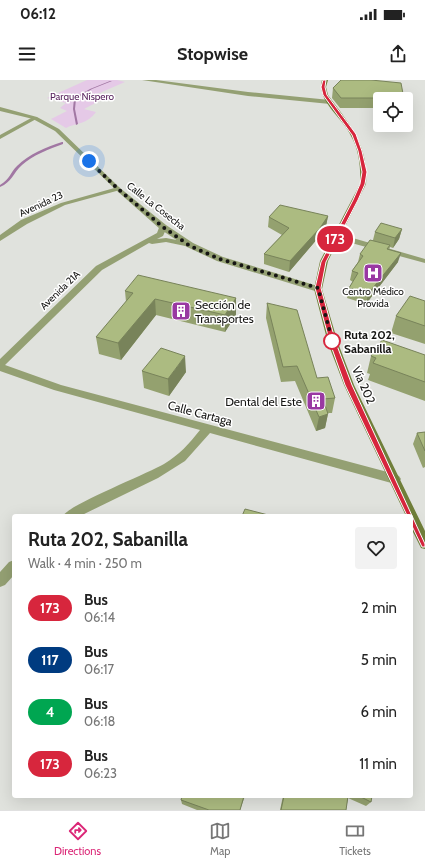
<!DOCTYPE html>
<meta charset="utf-8">
<style>
:root{--surface:#fff;--page:#f2f2f2;--text:#222;--muted:#767676;--line:#e0e0e0;--accent:#db2777}
body{margin:0;font-family:Cabin,sans-serif;background:var(--page);color:var(--text);height:100vh;display:flex;flex-direction:column;font-size:15px;white-space:nowrap}
*{box-sizing:border-box;margin:0}
p{font-size:13px;color:var(--muted)}
.icon{flex:none;width:22px;height:22px;fill:none;stroke:currentColor;stroke-width:2;stroke-linecap:round;stroke-linejoin:round}
.map{position:relative;flex:1;overflow:hidden}
.details{position:absolute;left:12px;top:434px;width:401px;height:284px;display:flex;flex-direction:column;background:var(--surface);border-radius:4px;box-shadow:0 4px 16px #0002}
.details>*{flex:none}
.badge{padding:0 8px;border-radius:13px;font-size:14px;line-height:26px}
.controls{position:absolute;left:373px;top:12px;display:grid;gap:8px}
.controls a{display:grid;place-items:center;width:40px;height:40px;border-radius:4px;background:var(--surface);box-shadow:0 4px 16px #0002;font-size:20px}
.you{position:absolute;width:20px;height:20px;margin:-10px;border:3px solid #fff;border-radius:50%;background:#1a73e8;box-shadow:0 0 0 6px #1a73e833}
.map>.badge{position:absolute;translate:-50% -50%;box-shadow:0 0 0 2px #fff}
.round{display:grid;place-items:center;flex:none;width:42px;height:42px;border-radius:4px;background:var(--page)}
.headline{display:flex;align-items:center;justify-content:space-between;height:68px;padding:0 16px}
h1{font-size:19px;font-weight:800;line-height:30px}
ul{padding:0;list-style:none}
li{display:flex;align-items:center;gap:12px;height:52px;padding:0 16px}
li div{flex:1}
li b{display:block;font-size:15px}
li em{font-style:normal}
li .badge{min-width:44px;font-weight:700;text-align:center}
.status{display:flex;justify-content:space-between;align-items:center;height:28px;padding:0 20px;background:var(--surface);direction:ltr}
.status svg{height:11px;fill:currentColor}
header{display:flex;justify-content:space-between;align-items:center;height:52px;padding:0 16px;background:var(--surface);font-size:18px;font-weight:800}
.dock{display:flex;justify-content:space-around;align-items:center;height:56px;border-top:1px solid var(--line);background:var(--surface);font-size:11px;color:var(--muted)}
.dock a{display:grid;justify-items:center;gap:2px}
.dock .active{color:var(--accent)}
.map>svg:first-child{display:block}
</style>
<div class="status"><b>06:12</b><svg viewBox="0 0 49 12"><path d="M0 12V9h3v3zM5 12V6h3v6zM10 12V3h3v9zM15 12V0h3v12zM26 1h20v11H26zM47 4h2v5h-2z"/></svg></div>
<header><svg class="icon" aria-label="menu" viewBox="0 0 24 24"><path d="M4 6h16M4 12h16M4 18h16"/></svg>Stopwise<svg class="icon" aria-label="share" viewBox="0 0 24 24"><path d="M12 15V3M7 8l5-5 5 5M5 13v7h14v-7"/></svg></header>
<div class="map">
<svg width="425" height="730" viewBox="0 0 425 730">
<rect width="100%" height="100%" fill="#e0e2dd"/>
<path fill="#e5c9e7" d="M87,0h30l8,2 -30,13 12,2 -23,12 12,3c-10,13 -18,10 -30,16l-15,-9 16,-8 -7,-3 6,-5 -19,-5z"/>
<g fill="none" stroke-linecap="round" stroke-linejoin="round">
<path fill="#a177a3" fill-rule="evenodd" d="M110,1h2l-20,8 -16,10 -1,10 3,15 -2,1 -3,-16 1,-11 16,-9z
M62,62h1v2c-14,5 -30,11 -41,21 -9,8 -10,17 -22,22v-2c10,-6 10,-12 17,-19 12,-12 29,-19 45,-24z"/>
<path fill="#94a073" fill-rule="evenodd" d="M142,0h14l92,12 82,8 3,2 -3,2 -82,-8z
M33,37l5,1 -38,21v-4z
M118,107l2,1v2l-55,15 -38,19 -27,17v-6l21,-15 40,-17z
M160,145h3l4,2 -4,9 -6,3 9,-1 27,5 1,2 -4,2 -24,-5 -14,2 -3,-1 -47,27 -97,95 56,20 334,89 4,2 2,3 -2,3 -4,2 -185,-51 -25,28 -27,17 -78,38h-17c5,-11 84,-42 101,-52 15,-9 25,-20 36,-34l-146,-40 -54,-19v-12l96,-93 61,-33z
M333,154h6l86,25v4l-92,-25z
M14,480v15l-9,10 -5,2v-15l9,-10z"/>
<path fill="#94a073" fill-rule="evenodd" d="M0,27l37,10 22,12 61,59 46,37 27,18 30,14 98,30 1,2 -1,2h-6l-98,-30 -30,-14 -27,-18 -44,-39 -61,-59 -22,-12 -33,-8z"/>
<path fill="#707f3a" fill-rule="evenodd" d="M322,0h6l-2,7 2,8c21,29 41,50 38,89l-38,77 -6,28 16,54 16,42 71,146v18l-4,-1 -10,-20v-12h-5l-62,-131 -16,-42 -14,-54 6,-28 40,-77c1,-16 -1,-34 -9,-48 -8,-18 -35,-35 -29,-56z"/>
</g>
<path fill="#94a16f" d="M333,8l71,11h-24v9h-40l-8,-10z
M328,136l-2,10 -8,12 -29,34 -25,-8v-10l18,-19 -14,-8 1,-10z
M402,149l-3,10 -6,9 -3,-1 -1,3 9,12 -32,42 -19,-6 2,-10 4,-6 -3,-2 2,-9 6,-9 2,-8 13,-14 2,-8z
M125,211l111,7v17l-11,17 -69,-17 -35,45 -22,-6 -3,-17 30,-35z
M425,221v43l-34,-11 5,-17z
M267,223l50,75 18,20 -3,15h-4l-3,15 -9,3 -21,-50 -14,1 -15,-64z
M425,275v46l-57,-21 2,-6 -3,-1 4,-17z
M142,291l44,1 -17,24 -25,-8z
M425,352v35l-2,1 -10,-24 4,-11z
M245,716l-5,14h-43l-15,-6 -1,-4z
M283,716h89l-1,6 -5,4 -18,-8 -2,12h-66z"/>
<path fill="#78835a" d="M328,136l-2,10 -8,12 -29,34 1,-11z
M402,149l-3,10 -6,9 2,-10z
M401,173l-3,9 -32,42 2,-10z
M236,218v17l-11,17v-17z
M155,219l1,16 -35,45 -3,-17z
M185,276l1,16 -17,24 -1,-17z
M328,334l-3,14 -9,3 3,-14z"/>
<path fill="#acbb81" stroke="#78835a" d="M341,0h30l30,3 3,16h-16l-1,-1h-46l-8,-10z
M280,125l48,11 -8,12 -30,33 -26,-7 25,-26 -20,-11z
M381,143l21,6 -7,9 -20,-6z
M370,160l20,5 -3,4 14,4 -33,41 -19,-6 9,-15 -6,-2 11,-15 -3,-2z
M138,195l98,23 -11,17 -70,-16 -37,44 -22,-6 37,-44 -8,-2z
M410,216l15,5v25l-29,-10z
M267,223l30,7 20,68 11,-1 7,21 -12,1 5,15 -9,3 -22,-51 -14,1z
M382,260l43,15v27l-52,-19 3,-5 -5,-2z
M161,268l24,8 -17,23 -26,-8z
M425,352v19l-8,-18z
M245,429l27,7h-30z
M182,716h62l-4,14h-31l-28,-10z
M284,716h64l-2,14h-65z
M359,716h13l-1,6z"/>
<path fill="#d7263d" stroke="#fff" d="M323,0h3l-1,7 2,8 29,39 6,17 5,21 -2,12 -7,16 -32,62 -5,26 15,55 16,42 73,159v3h-3l-77,-162 -15,-42 -15,-55 6,-26 32,-62 7,-16 2,-12 -4,-21 -6,-16 -29,-40 -2,-8z"/>
<g fill="none" stroke-linecap="round" stroke-linejoin="round">
<path stroke="#151513" stroke-width="4" stroke-dasharray="0 7.2" d="M89,81l29,28 45,38 27,19 30,13 98,29 15,55 -1,-2"/>
</g>
<defs>
<symbol id="hospital-square" viewBox="-11 -11 22 22"><rect x="-9" y="-9" width="18" height="18" rx="4" fill="#9939a2" stroke="#fff"/><path d="M-5-5h3v3.5h4V-5h3V5h-3V1.5h-4V5h-3Z" fill="#fff"/></symbol>
<symbol id="building-square" viewBox="-11 -11 22 22"><rect x="-9" y="-9" width="18" height="18" rx="4" fill="#9939a2" stroke="#fff"/><path d="M-4-6H4V6H1V3H-1V6H-4ZM-2.5-4.3h1.7v1.8h-1.7ZM.8-4.3h1.7v1.8H.8ZM-2.5-1h1.7V.8h-1.7ZM.8-1h1.7V.8H.8Z" fill="#fff"/></symbol>
</defs>
<g fill-rule="evenodd">
<use href="#hospital-square" x="362" y="182" width="22" height="22"/>
<use href="#building-square" x="170" y="220" width="22" height="22"/>
<use href="#building-square" x="305" y="310" width="22" height="22"/>
</g>
<circle fill="#fff" stroke="#d7263d" stroke-width="2" cx="332" cy="261" r="8"/>
<g text-anchor="middle" dominant-baseline="central" stroke-width="3" stroke-linejoin="round" paint-order="stroke">
<g font-size="10" fill="#5c2861" stroke="#fff">
<text x="82" y="16">Parque Níspero</text>
</g>
<g font-size="10" fill="#151513" stroke="#fff">
<text transform="translate(41 124) rotate(-25)">Avenida 23</text>
<text transform="translate(156 126) rotate(38)">Calle La Cosecha</text>
<text transform="translate(60 210) rotate(-44)">Avenida 21A</text>
</g>
<g font-size="10" fill="#151513" stroke="#fff">
<text x="373" y="211">Centro Médico<tspan x="373" dy="12">Provida</tspan></text>
</g>
<g font-size="12" fill="#151513" stroke="#fff" text-anchor="start">
<text x="195" y="224">Sección de<tspan x="195" dy="14">Transportes</tspan></text>
<text x="302" y="321" text-anchor="end">Dental del Este</text>
</g>
<g font-size="12" font-weight="bold" fill="#151513" stroke="#fff" text-anchor="start">
<text x="344" y="254">Ruta 202,<tspan x="344" dy="14">Sabanilla</tspan></text>
</g>
<g font-size="12" fill="#151513" stroke="#fff">
<text transform="translate(364 305) rotate(66)">Vía 202</text>
<text transform="translate(200 333) rotate(15)">Calle Cartaga</text>
</g>
</g>
</svg>
<div class="controls">
<a><svg class="icon" aria-label="locate" viewBox="0 0 24 24"><circle cx="12" cy="12" r="6"/><path d="M12 2v4M12 18v4M2 12h4M18 12h4"/></svg></a>
</div>
<div class="you" style="left:89px;top:81px"></div>
<b class="badge" style="left:335px;top:159px;background:#d7263d;color:#fff">173</b>
<section class="details">
<div class="headline"><div><h1>Ruta 202, Sabanilla</h1><p>Walk · 4 min · 250 m</p></div><a class="round"><svg class="icon" aria-label="heart" viewBox="0 0 24 24"><path d="M12 20l-8-8c-3-5 5-10 8-4 3-6 11-1 8 4z"/></svg></a></div>
<ul>
<li><span class="badge" style="background:#d7263d;color:#fff">173</span><div><b>Bus</b><p>06:14</p></div><em>2 min</em></li>
<li><span class="badge" style="background:#003b80;color:#fff">117</span><div><b>Bus</b><p>06:17</p></div><em>5 min</em></li>
<li><span class="badge" style="background:#00a651;color:#fff">4</span><div><b>Bus</b><p>06:18</p></div><em>6 min</em></li>
<li><span class="badge" style="background:#d7263d;color:#fff">173</span><div><b>Bus</b><p>06:23</p></div><em>11 min</em></li>
</ul>
</section>
</div>
<nav class="dock">
<a class="active"><svg class="icon" aria-label="directions" viewBox="0 0 24 24"><path d="M12 3l9 9-9 9-9-9zM9 14v-3h6M13 9l2 2-2 2"/></svg>Directions</a>
<a><svg class="icon" aria-label="map" viewBox="0 0 24 24"><path d="M3 6l6-2 6 2 6-2v14l-6 2-6-2-6 2zM9 4v14M15 6v14"/></svg>Map</a>
<a><svg class="icon" aria-label="tickets" viewBox="0 0 24 24"><path d="M3 7h18v10H3zM15 7v10"/></svg>Tickets</a>
</nav>
